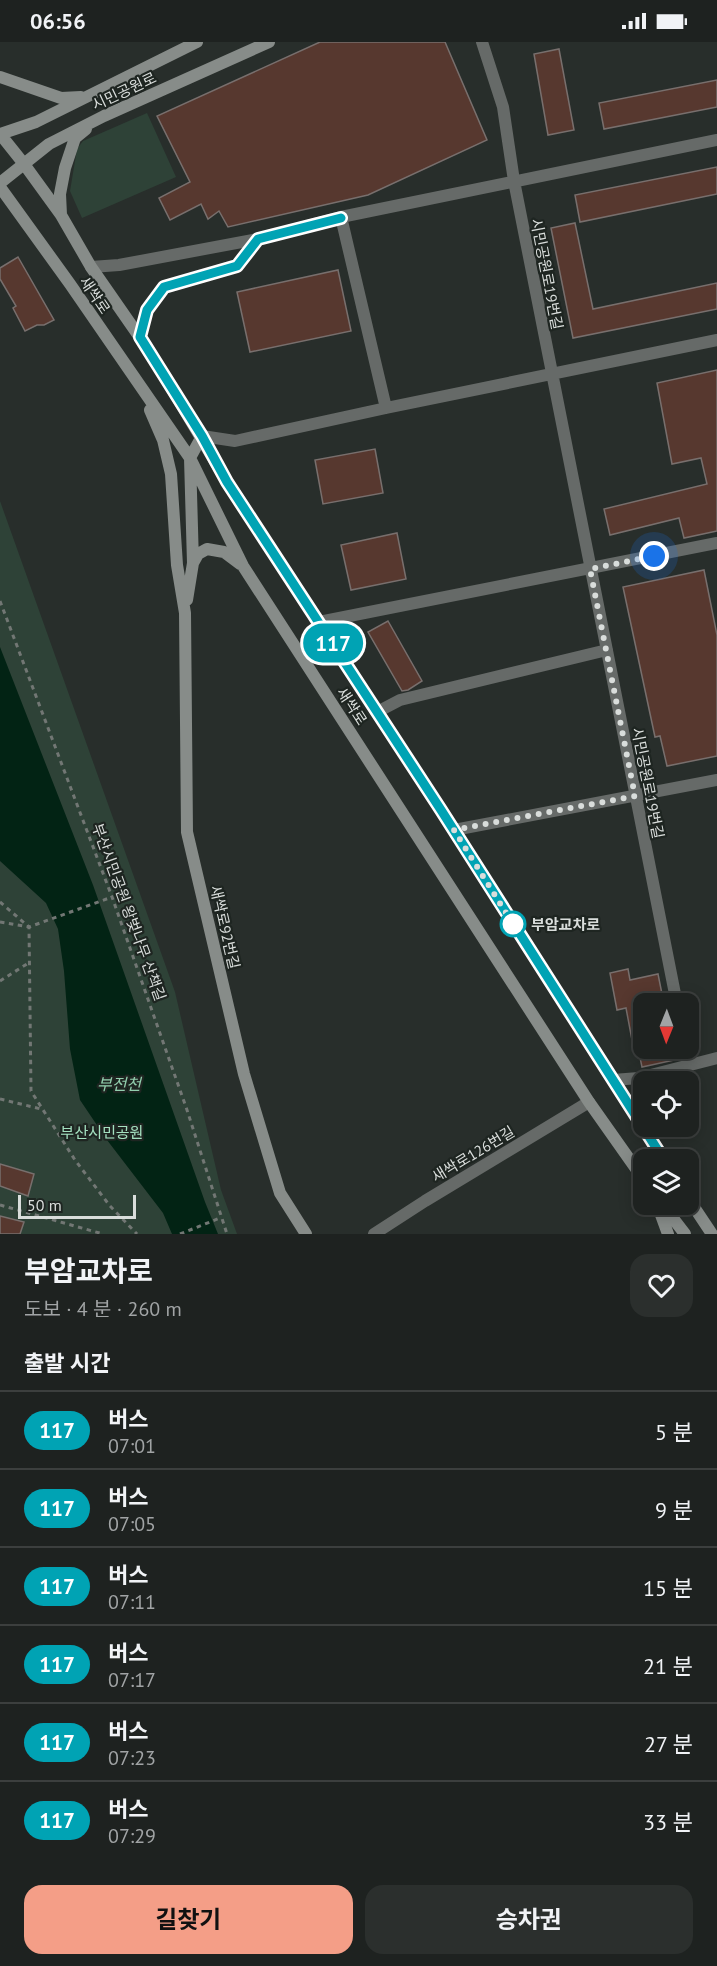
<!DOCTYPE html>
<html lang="ko">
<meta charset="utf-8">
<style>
:root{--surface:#1e2220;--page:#2b2f2d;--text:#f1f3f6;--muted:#a1a4a5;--line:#3c3f3e;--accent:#f49e87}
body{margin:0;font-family:"PT Sans","Noto Sans KR",sans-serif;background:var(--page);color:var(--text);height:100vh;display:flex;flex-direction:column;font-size:22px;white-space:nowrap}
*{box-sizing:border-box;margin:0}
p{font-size:20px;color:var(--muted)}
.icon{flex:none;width:33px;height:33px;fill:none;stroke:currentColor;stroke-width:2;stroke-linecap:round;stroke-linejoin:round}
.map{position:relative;height:1192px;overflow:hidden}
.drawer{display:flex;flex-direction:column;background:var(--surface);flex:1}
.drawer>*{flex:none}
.badge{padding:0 12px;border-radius:20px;font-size:21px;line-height:39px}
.needle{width:39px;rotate:181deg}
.tools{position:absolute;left:633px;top:951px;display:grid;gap:12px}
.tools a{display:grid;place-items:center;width:66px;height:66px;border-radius:12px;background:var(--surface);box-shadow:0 3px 15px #0003,0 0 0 2px var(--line);font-size:30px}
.scale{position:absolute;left:18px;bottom:15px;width:118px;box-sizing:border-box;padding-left:6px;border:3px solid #d9dddb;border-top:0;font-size:16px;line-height:21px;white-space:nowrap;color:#d9dddb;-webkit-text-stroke:4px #1e2521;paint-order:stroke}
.you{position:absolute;width:30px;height:30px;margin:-15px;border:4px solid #fff;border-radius:50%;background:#1a73e8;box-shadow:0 0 0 9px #1a73e833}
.map>.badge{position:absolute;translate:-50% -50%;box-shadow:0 0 0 3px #fff}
h2{padding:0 24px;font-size:22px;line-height:54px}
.round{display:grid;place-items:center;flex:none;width:63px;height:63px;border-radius:18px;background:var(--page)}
.headline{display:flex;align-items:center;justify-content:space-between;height:102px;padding:0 24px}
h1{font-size:28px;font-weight:700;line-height:45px}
.primary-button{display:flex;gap:12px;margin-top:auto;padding:12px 24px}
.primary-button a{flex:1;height:69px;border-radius:18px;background:var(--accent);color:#111;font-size:24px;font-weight:700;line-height:69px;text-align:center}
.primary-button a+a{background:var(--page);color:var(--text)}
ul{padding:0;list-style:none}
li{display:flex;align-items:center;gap:18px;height:78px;padding:0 24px;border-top:2px solid var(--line)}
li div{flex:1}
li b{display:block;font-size:22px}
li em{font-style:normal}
li .badge{min-width:66px;font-weight:700;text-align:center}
.status{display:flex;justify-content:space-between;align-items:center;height:42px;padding:0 30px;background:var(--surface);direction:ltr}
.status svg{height:16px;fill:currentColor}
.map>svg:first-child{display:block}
</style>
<div class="status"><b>06:56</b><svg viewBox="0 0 49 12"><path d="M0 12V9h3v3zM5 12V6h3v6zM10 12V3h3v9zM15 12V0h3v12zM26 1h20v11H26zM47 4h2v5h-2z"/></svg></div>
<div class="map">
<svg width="717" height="1192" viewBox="0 0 717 1192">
<rect width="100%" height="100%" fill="#282e2b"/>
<path fill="#2e4237" d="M147,71l29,64 -94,41 -12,-27 7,-42 6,-8z
M0,459l175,491 46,198 16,44h-237z"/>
<path fill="#022314" d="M0,605l93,238 112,317 13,32h-46l-9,-21 -56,-73 -27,-40 -10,-51 -6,-78 -6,-42 -12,-26 -46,-42z"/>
<path fill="#57382f" stroke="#786f6d" stroke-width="1.5" d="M320,0h125l42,98 -119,55 -140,32 -9,-16 -11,8 -7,-15 -31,16 -11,-22 31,-16 -33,-66z
M559,7l15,81 -26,5 -14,-81z
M717,38v27l-113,22 -5,-26z
M717,125v27l-137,28 -5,-27z
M575,181l18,86 124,-26v26l-144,29 -22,-110z
M18,215l36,63 -10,5h-7l-12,6 -12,-23 3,-2 -16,-27v-11z
M338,228l13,61 -101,21 -13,-60z
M717,328v161l-33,7 -5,-20 -69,17 -6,-26 103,-25 -6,-26 -29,6 -15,-81z
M375,407l8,44 -60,11 -8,-44z
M397,491l9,46 -55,11 -10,-45z
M704,528l13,65v121l-50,10 -7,-30 -5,1 -32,-150z
M388,579l34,60 -14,9 -6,1 -34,-59z
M628,927l2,11 28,-6 6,30h-20v33l-12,3 -6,-32 -9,2 -7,-37z
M638,1006h39l2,11 -37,8z
M0,1122l34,10 -6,22 -28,-10z
M0,1174l24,6 -4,12h-20z"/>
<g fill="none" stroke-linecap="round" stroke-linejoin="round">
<path stroke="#727774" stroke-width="3" stroke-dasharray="4.5 4.5" stroke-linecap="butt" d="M0,559l112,296 75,213 40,124
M0,860l29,25 2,164 44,69 35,46 27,28
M0,880l29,5 83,-30
M0,939l30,-19
M0,1057l41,10
M0,1163l103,29
M180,1192l40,-16"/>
<path stroke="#666a68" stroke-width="12" d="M482,0l21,65 11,74 163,823
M341,175l45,191
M91,225l28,-2 139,-26 83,-22 376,-77
M202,394l33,5 151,-33 331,-68
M319,580l398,-79
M377,670l23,-12 207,-50
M454,788l263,-50
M685,1006l4,17
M613,1038l26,-2 78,-20
M374,1192l51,-33 164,-99"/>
<path stroke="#878c89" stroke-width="12" d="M197,0l-161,80 -36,12 24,30 37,51 30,52 59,85 77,130 227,348 210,330
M0,35l61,21 20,-1
M0,141l49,-39 55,-28 165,-74
M0,145l70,97 120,174 53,108 346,536 55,78
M61,173l-1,-21 5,-26 10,-30 11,-9
M140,295l7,-27 17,-23 73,-21 21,-27
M150,368l13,30 8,34 6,91 8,48 2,219 57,242 36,119 26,41
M193,521l5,-9 9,-5 17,3 16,12
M187,558l6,-37 -3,-105 12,-22
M688,1156l24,36
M657,1162l11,30
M662,1162l23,30"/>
</g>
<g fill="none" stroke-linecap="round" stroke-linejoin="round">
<defs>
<path id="line" d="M341,176l-83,21 -21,27 -73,21 -17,23 -7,27 62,99 25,46 214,328 223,350"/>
</defs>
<use href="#line" stroke="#fff" stroke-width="14"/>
<use href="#line" stroke="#00a3b4" stroke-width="9"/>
<path stroke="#d9dddb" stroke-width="6" stroke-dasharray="0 10.8" d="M513,882l5,8 -64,-102 181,-34 -45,-227 64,-13"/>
</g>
<circle fill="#fff" stroke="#00a3b4" stroke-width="3" cx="513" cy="882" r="12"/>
<g text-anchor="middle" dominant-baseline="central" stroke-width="4.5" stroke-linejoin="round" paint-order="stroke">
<g font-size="15" fill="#d9dddb" stroke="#1e2521">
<text transform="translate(124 49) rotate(-25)">시민공원로</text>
<text transform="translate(547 232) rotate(79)">시민공원로19번길</text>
<text transform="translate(95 253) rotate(56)">새싹로</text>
<text transform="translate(352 664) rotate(57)">새싹로</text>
<text transform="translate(648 741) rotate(79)">시민공원로19번길</text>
<text transform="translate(129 870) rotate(70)">부산시민공원 왕벚나무 산책길</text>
<text transform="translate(225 885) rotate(77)">새싹로92번길</text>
<text transform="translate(473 1112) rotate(-31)">새싹로126번길</text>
</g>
<g font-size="15" font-weight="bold" fill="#d9dddb" stroke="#1e2521" text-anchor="start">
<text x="531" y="882">부암교차로</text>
</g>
<g font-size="15" fill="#a4e1c0" stroke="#1e2521">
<text x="102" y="1090">부산시민공원</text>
</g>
<g font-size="16" font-style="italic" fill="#92cfae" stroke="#1e2521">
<text x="119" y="1042">부전천</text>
</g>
</g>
</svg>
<div class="tools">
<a><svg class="needle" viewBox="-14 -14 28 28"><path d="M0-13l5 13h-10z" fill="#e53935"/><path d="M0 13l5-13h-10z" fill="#a1a4a5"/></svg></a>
<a><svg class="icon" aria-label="locate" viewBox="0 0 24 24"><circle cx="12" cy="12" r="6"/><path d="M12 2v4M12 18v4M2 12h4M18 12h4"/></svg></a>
<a><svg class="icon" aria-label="layers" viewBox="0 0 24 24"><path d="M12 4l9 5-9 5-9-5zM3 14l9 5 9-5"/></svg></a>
</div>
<div class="scale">50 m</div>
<div class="you" style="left:654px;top:514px"></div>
<b class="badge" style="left:333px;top:601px;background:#00a3b4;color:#fff">117</b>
</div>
<section class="drawer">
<div class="headline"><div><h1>부암교차로</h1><p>도보 · 4 분 · 260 m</p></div><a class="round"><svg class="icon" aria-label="heart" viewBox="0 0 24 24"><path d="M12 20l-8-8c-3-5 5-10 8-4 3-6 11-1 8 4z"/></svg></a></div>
<h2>출발 시간</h2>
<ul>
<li><span class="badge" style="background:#00a3b4;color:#fff">117</span><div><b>버스</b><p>07:01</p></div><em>5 분</em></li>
<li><span class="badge" style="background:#00a3b4;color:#fff">117</span><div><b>버스</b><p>07:05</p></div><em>9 분</em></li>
<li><span class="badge" style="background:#00a3b4;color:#fff">117</span><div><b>버스</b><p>07:11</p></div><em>15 분</em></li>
<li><span class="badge" style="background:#00a3b4;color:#fff">117</span><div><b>버스</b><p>07:17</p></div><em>21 분</em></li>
<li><span class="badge" style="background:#00a3b4;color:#fff">117</span><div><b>버스</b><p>07:23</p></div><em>27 분</em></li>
<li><span class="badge" style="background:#00a3b4;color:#fff">117</span><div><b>버스</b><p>07:29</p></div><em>33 분</em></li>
</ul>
<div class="primary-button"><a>길찾기</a><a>승차권</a></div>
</section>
